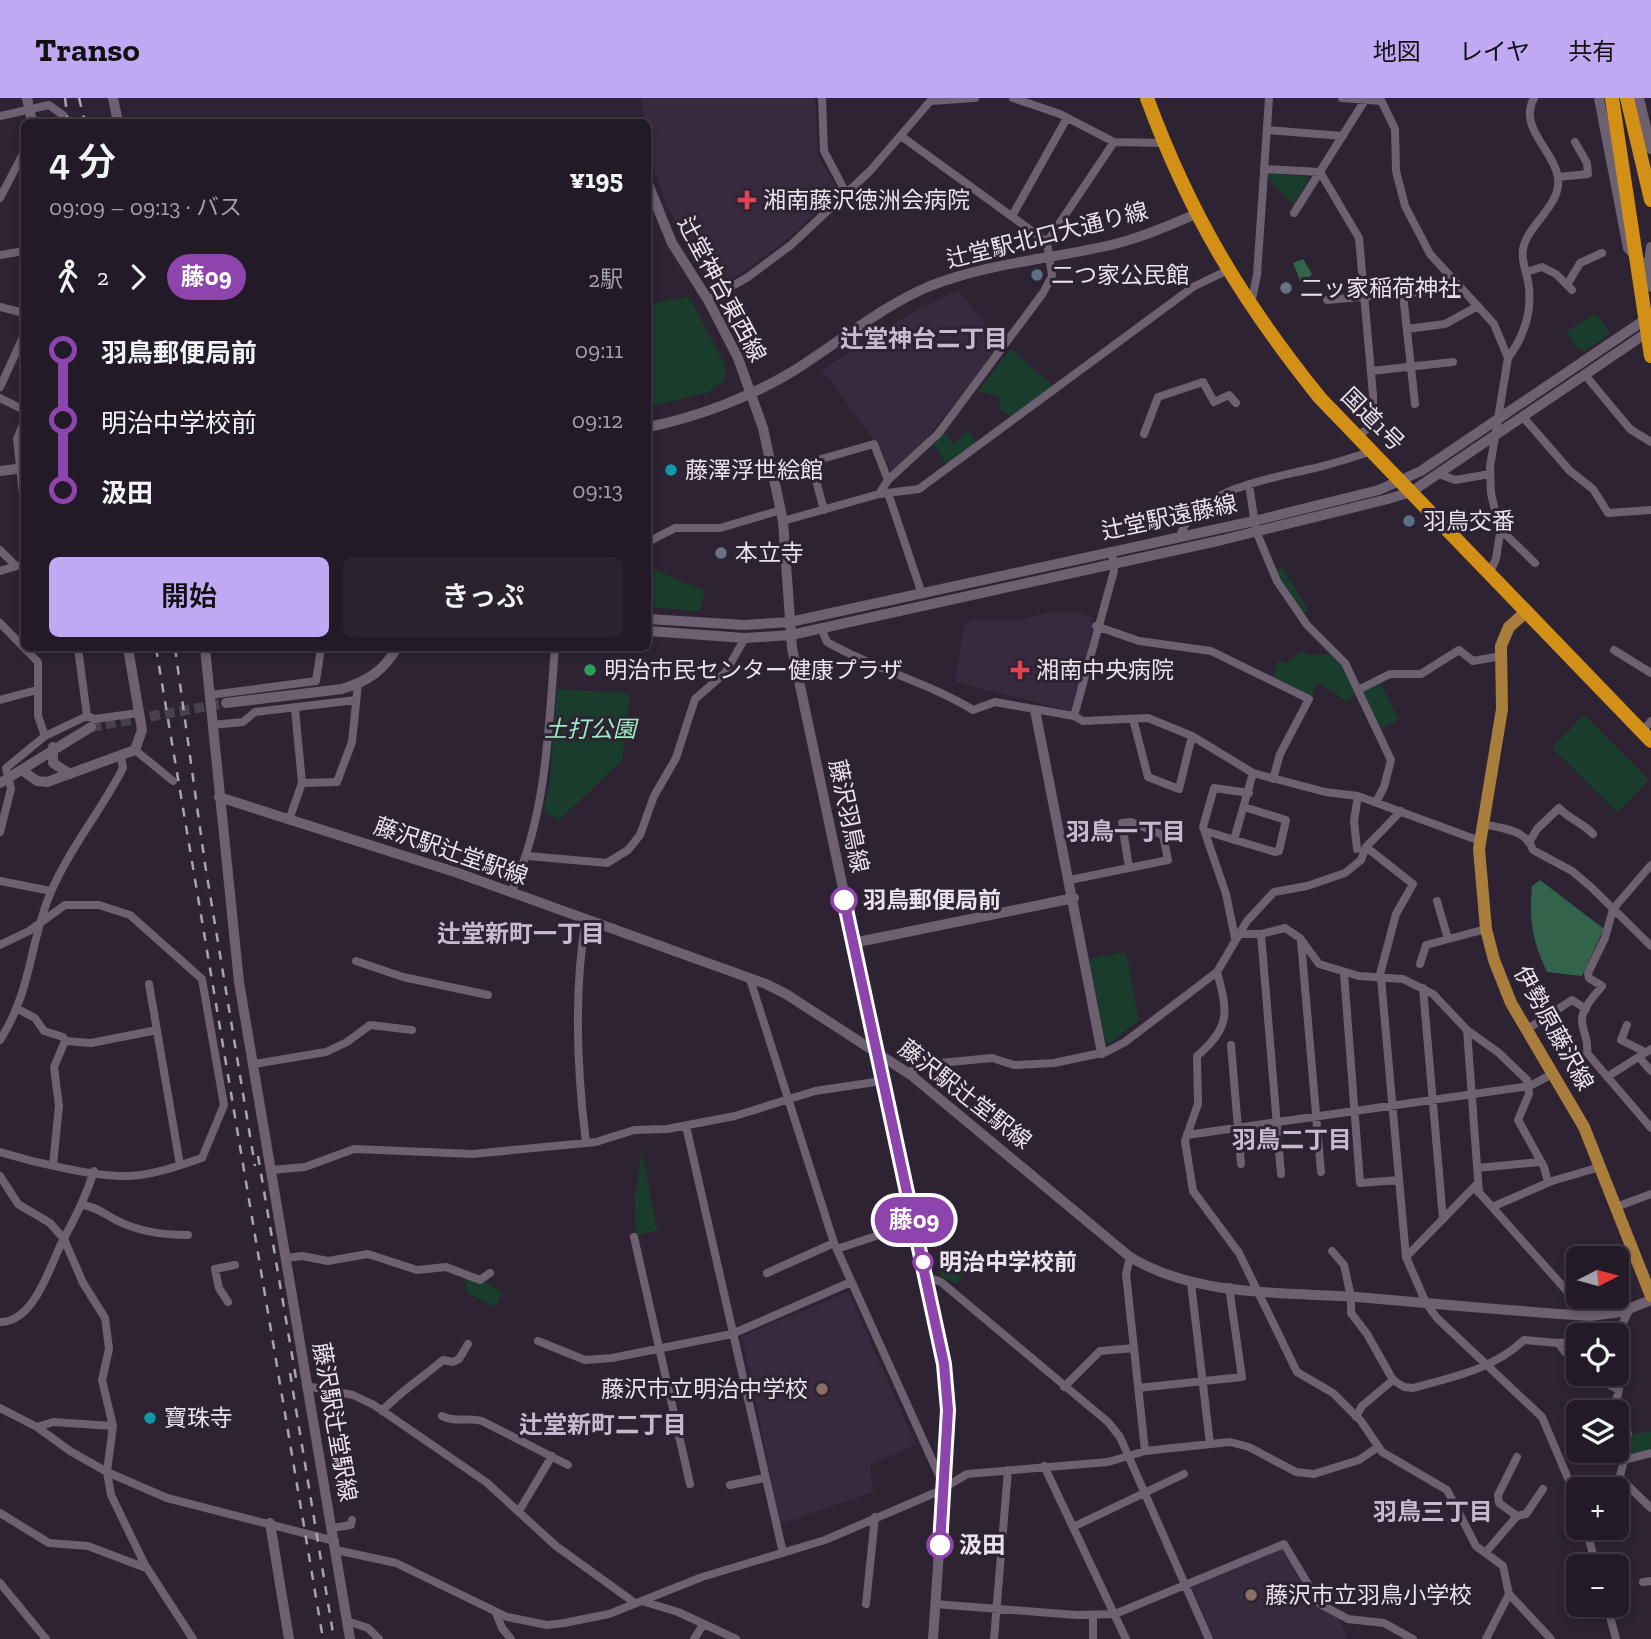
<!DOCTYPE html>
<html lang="ja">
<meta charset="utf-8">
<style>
:root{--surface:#221a26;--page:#2a232e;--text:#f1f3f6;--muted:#a2a1a7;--line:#3f3843;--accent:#c0a8f3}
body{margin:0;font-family:"Zilla Slab","Noto Sans JP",serif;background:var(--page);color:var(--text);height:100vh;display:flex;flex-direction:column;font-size:26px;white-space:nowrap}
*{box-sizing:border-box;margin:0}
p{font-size:23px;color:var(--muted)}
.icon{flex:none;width:38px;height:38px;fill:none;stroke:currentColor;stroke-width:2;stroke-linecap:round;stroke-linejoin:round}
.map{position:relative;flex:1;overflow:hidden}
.sheet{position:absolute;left:21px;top:21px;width:630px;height:532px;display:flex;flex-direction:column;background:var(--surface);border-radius:10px;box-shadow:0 4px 10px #0003,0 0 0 2px var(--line)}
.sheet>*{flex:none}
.badge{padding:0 14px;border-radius:23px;font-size:24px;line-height:46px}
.needle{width:46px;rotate:84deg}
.controls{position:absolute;left:1566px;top:1148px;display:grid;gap:14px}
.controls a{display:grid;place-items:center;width:63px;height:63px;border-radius:10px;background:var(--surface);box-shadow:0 4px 10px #0003,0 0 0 2px var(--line);font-size:35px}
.map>.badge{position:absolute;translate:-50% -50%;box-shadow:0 0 0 4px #fff}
.legs{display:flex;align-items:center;gap:10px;height:77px;padding:0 28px;font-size:23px}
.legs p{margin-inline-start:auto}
.head{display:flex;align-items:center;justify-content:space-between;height:119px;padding:0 28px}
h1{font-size:38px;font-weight:600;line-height:52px}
.cta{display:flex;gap:14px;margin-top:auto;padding:14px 28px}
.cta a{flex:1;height:80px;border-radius:10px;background:var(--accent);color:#111;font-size:28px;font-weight:600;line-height:80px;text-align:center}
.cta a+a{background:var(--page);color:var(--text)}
ul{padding:0 28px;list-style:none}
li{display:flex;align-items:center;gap:24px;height:70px;font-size:26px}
li i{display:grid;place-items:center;width:10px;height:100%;margin:0 9px;background:currentColor}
li i::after{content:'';width:18px;height:18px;margin:-9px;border:5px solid;border-radius:50%;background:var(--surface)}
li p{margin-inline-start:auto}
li:first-child i{background:linear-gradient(#0000 50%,currentColor 0)}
li:last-child i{background:linear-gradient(currentColor 50%,#0000 0)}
header{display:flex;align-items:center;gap:42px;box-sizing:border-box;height:98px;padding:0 35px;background:var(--accent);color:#111}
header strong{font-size:33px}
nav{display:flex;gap:38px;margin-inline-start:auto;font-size:24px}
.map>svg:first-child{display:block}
</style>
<header>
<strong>Transo</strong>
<nav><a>地図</a><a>レイヤ</a><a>共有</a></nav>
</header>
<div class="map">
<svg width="1651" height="1541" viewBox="0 0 1651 1541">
<rect width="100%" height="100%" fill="#2d2332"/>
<path fill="#382a3e" d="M641,0h174l3,58 20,34 -1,4 -57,51 -64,46 -49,-84 -15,-44z
M958,192l44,54 -75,94 -36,34 -14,-32h-3l-52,-70 94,-60z
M1076,513l17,7 -6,40 -16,53 -116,-29 9,-56 9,-6 45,1 28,-8z
M848,1194l68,152 -46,21 3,27 -92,32 -39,-188z
M1282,1451l30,53 26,16 10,21h-133l-24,-52z"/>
<path fill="#1a3c2c" d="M1269,75l41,4 -16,28 -26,-26z
M689,199l36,68v16l-19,12 -58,14v-103z
M1595,215l13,16 1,5 -24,17 -9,-3 -9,-16z
M1011,251l41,36 1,4 -40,29 -12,-7 -2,-15 -21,-5z
M968,333l8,11 -29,23 -13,-20 10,-13 9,12z
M648,469l57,24 -5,20 -52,-4z
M1282,469l26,42 -5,6 -28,-45z
M1300,554l12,3 21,-1 10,9 13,30 -9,9 -29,-20 -6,14 -40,-18 6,-17 9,2z
M1380,584l19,38 -19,9 -18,-37z
M557,591l73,4 -8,68 -63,59 -16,-9 6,-23z
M1584,617l65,65 -32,32 -65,-64z
M1126,854l13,68 -30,24 -3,-1 -17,-84z
M642,1052l15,81 -21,4 -1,-37z
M954,1158l12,6 6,-6 4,4 -20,24 -17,-9z
M465,1178l17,4 21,12 -8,15 -28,-14z
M1651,1333v19l-23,6 5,-22z"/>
<path fill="#31644b" d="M1303,161l9,15 -10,11 -9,-22z
M1540,782l64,49 -22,47 -35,-4c-15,-33 -18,-50 -15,-86z"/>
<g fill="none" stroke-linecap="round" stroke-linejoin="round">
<path stroke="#49404e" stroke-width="10" stroke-dasharray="10 5" stroke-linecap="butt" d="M91,629l135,-24"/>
<path stroke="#6c6071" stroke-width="8" d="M822,0l2,53 22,42
M1013,0l47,16 54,28 50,1
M1342,0l39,3
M1380,0l15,31 1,42 9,35 25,48 64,70 14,34 -18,109 1,26 9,40 -4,26 -6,13
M931,3l44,-3
M0,18l49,-11 15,11 1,6
M1267,32l76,6
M901,38l146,106
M1264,71l56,3 39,66 14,157v30l-14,10
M1558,79l30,-3 -1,-11 -12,-21
M0,100l24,-46
M1294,115l71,-113
M1012,118l55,-98
M0,157l24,-4
M1526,174l16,-5 14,7 16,16
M1567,187l13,-22 22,-10
M1403,196l12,110
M708,202l40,-23 43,-32 79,-74 63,-73
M1327,202l104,-9 20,-11
M1251,206l6,-29 12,-177
M0,209l24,6
M1407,231l38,-5 33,-18
M1508,260c17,-23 25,-49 20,-77 -2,-9 -7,-22 -5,-32 5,-26 39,-43 35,-72 -5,-28 -40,-49 -24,-79
M1371,273l82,-9
M1585,277l45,54 21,13
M0,289l24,-52
M0,300l24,12
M1523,319l47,54 23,18 15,24 43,-3
M24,324l-7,17 7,64
M1144,336l14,-37 45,-15 11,20 15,-7 7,8
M1439,376l16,6 35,-6
M1249,386l7,47 21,50 30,44 38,38 46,97 -7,27 -8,15
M879,396l40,-5 274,-202 33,-16
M889,398l33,98
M824,412l-13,-48 63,-18 14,36
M783,423l96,-27 9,-14 50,-46 105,-141 9,-17 -5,-34 67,-100
M1500,431l35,34
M1180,438c15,-46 88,-57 130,-67 21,-4 42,-12 63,-18
M648,444l27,-14h45l61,-18
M0,452l16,16
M0,473l24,-7
M0,525l38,39v54l7,20
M1096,528l43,15 72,10 98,48 -29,55 -7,25
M821,530l6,14c47,27 100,40 146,68l22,-8 79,14 9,5 65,-3 44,18 61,37 72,19 33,4 122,45
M78,550l9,68
M1614,552l37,23
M1358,592l32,-16h31l38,-24 14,11 28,-5
M210,597l106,-14 5,-33
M0,602l37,-10
M1074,618l40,-145 -2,-20
M1133,621l15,58 31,12 13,-53
M212,627l31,-3 12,-10 101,-12
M1642,634l9,-11
M135,652l38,31
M302,685l35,-1 15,-40 6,-58
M289,722l13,-37 -7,-74
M1482,726c18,4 44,5 51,26l39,21 19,16 60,59
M1205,733l70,21 4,-1 7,-31 -42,-13
M0,734l11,-43 -5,-21 39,-32 42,-20 8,3 43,-6
M1234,742l19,-67
M1530,743l7,-12 22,-21c11,12 23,14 34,26
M1366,749l47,37 -17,30 -17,64
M1357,751l-3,-28 4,-25
M528,758l79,7 21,-13 12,-15 14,-39 22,-38 19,-59 30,-26 20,-35
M1651,767l-38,44 -8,29 -17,35 1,5 13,8c-7,9 -20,22 -20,34 0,12 7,18 5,33l64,75
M1070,782l98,-20 -5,-25 -32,-13 -9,1 7,45
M0,783l51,10
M511,795c36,-78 37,-161 44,-245
M1437,803l11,38
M586,821c-13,74 -9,151 0,224
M1238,836h23l24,-6 15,10 19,26 40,12 44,3 30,15 34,36 32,23 28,27 2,14 -11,26 26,47 4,15
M1261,836l20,240
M1235,840l-9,-44 -23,-67 11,-39 35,5
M1301,843l20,231
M0,847l29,-14 36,-26h34l31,10 72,64 22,126 -22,53c-24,8 -48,17 -74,18 -34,1 -95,-14 -128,-24
M356,863l47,16 85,18
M1420,866l6,-19 60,-16
M1217,874c11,40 14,55 -20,84l1,48 -13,37 8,50 46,62 58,119 36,21 28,28 21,31 65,38 29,56 27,20 6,28 42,45
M1344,875l16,210 39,-3
M1381,880l25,279 20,46 11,15 105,99 36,85
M750,881l84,264 109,241
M149,886l31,181
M1423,890l20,231
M18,911l17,9 9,13 19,6 2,4 -11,26 5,39 -6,59
M1627,927l-6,15 24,12
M1467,932l12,163
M1526,932l46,-30 14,9
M0,942c32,-50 29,-95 50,-146 19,-45 51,-83 73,-126l-2,-11
M65,943l26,2 66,-13
M1231,947l10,119
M1639,959l12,14
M254,966l72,-12 21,-10 23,-17 42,5
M907,974l33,-9 52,-5 22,7 40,-2 52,-11 19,-10 92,-70 30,-51 27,-29 33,-6 38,-13 16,-13 5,-13 35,-36
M1607,979l44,-28
M686,1028l97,427
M1187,1037l343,-49 24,-13
M1477,1070l62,-6
M272,1072l33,-3 49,-18 119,5 123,-12 38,-12 33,-1 68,-13 80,-25 67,-10
M0,1078l18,28 32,19 14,16 19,44 22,35 4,31 -7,31 11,46 -6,46 4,23 34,70 48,74
M1476,1091l91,102
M84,1107c15,3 21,10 34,16 22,11 46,14 70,14
M1492,1109l60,-26 48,-14
M1616,1109l35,-13
M634,1139l56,247
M837,1151l78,-26
M1332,1153l12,14 7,32v16l16,21 26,46 11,7 9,1c40,-11 81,-19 111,-48l34,3 20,-2
M1130,1159l-4,17 19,177
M1406,1159l71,-73
M287,1160l15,-2 26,5 40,-7 49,16 29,-3 34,13 10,-7
M767,1175l67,-30
M927,1179l14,5 167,140 12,15 89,202
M1191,1185l19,161
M228,1204l-9,-14 -4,-19 20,-4
M0,1224c35,0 50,-57 63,-82 13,-23 23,-43 31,-69
M1606,1237l14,-7 10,-19
M538,1243l47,19 27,-2 120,-24 119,-52
M1558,1245l20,25
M1589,1276l30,16 -6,22
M306,1288l47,9 21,10 112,77 70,64 79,57
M1064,1289l36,-36 34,-3
M1138,1290l104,-11 -13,-90
M0,1310l37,19 33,24 37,21 60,26 168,43
M382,1313c19,-20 40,-33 61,-51l10,2 6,-3 9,-15
M442,1318c13,7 26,1 40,5l86,44
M1356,1319l6,-11 31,-26
M1617,1321l11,14 -4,27 27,-7
M37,1329l16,-5 60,4
M1517,1359l-19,38 1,8 18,13
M1624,1362l-4,16 3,5 28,27
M1044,1368l82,173
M730,1387l35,-7
M519,1413l33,-55
M0,1415l49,30 39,3 58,22
M1075,1428l109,-52
M332,1430l19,-3 1,-5
M1586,1430l10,38
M336,1452l60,13 111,54 40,8 17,-2 45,-9 93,-37 123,-37 112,-48 30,-18 141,-12 37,-11 85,-9 19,5 47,25 18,2 45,-14 19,-13
M1486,1454l31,-36 9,-2 17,-25
M1643,1484l8,-1
M0,1485l46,56
M642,1503l36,11 58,27
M866,1506l9,-87
M935,1506l141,11 39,-1 169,-70 36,60 28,15 36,4 29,16
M1607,1507l9,34
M496,1515l6,15 9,11
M347,1523l21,7 11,11
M694,1541l9,-14
M994,1541l14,-169
M1093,1541v-23
M1486,1541l23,-45"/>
<path stroke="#6c6071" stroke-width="10" d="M27,0l5,24
M113,0l5,24
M1599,0l29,150 20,22
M1639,0l12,51
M617,24h1
M648,86l24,59 36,57 30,58 25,70 20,93 9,127 152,716 3,71 -14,204
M1651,149l-3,23 3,17
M648,329c50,-10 103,-30 147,-57 44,-28 87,-64 135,-84 59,-23 120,-27 181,-41 29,-7 57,-19 85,-31
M0,373l24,-3
M648,521l96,6 46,-3 464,-101 125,-31 42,-19 228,-154
M648,533l97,7 46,-3 431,-95 166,-41 23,-7 240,-162
M205,550l34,334 111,657
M226,605l116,-14c26,-8 41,-18 55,-41
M1035,612l67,343
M53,649v16l17,11
M23,673l14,10 10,1 88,-32 7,-20 -14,-82
M0,685l91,-56
M219,699l239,76 308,111 20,10 125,81 219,182c66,40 152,35 227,40 78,7 156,14 233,19l31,-4 30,-12
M853,845l221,-45
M270,1425l19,116"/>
<path stroke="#a97d3b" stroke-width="12" d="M1527,513l-18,16 -8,19 1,63 -23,140 7,80 8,31 17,43 73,124 67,169"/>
<path stroke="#d29017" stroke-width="14" d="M1147,0c43,117 95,203 173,300l331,343
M1612,0l39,258
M1627,0l24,102"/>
<path stroke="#aba3ae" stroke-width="2.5" stroke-dasharray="9 9" stroke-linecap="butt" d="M65,0l3,24
M79,0l6,24
M156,550l167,991
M175,550l30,216 50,302
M258,1058l39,228
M290,1275l44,266"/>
</g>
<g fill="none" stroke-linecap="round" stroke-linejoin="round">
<defs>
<path id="line-1" d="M844,802l100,464 4,46 -8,135"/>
</defs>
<use href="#line-1" stroke="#fff" stroke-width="16"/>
<use href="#line-1" stroke="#8e44ad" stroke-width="10"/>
</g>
<g fill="#e0444e" stroke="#2d2332" stroke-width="2.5">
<path d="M743.5 91.5h7v7h7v7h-7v7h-7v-7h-7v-7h7z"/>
<path d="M1016.5 561.5h7v7h7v7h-7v7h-7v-7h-7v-7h7z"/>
</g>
<g fill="#5c6f8a" stroke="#2d2332" stroke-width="2.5">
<circle cx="1037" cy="177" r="7"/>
<circle cx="1409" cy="423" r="7"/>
</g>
<g fill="#6b7280" stroke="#2d2332" stroke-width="2.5">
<circle cx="1286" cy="190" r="7"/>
<circle cx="721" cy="455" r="7"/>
</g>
<g fill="#0f9aa8" stroke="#2d2332" stroke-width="2.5">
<circle cx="671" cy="372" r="7"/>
<circle cx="150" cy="1320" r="7"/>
</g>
<circle fill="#2e9e5b" stroke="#2d2332" stroke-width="2.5" cx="590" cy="572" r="7"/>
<g fill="#fff" stroke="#8e44ad" stroke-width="3.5">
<circle cx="844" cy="802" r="12"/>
<circle cx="923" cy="1164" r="9"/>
<circle cx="940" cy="1447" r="12"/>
</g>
<g fill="#8d6e63" stroke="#2d2332" stroke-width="2.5">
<circle cx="822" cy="1291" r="7"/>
<circle cx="1251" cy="1497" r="7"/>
</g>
<g text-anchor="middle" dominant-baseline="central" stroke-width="6" stroke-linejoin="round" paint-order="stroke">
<g font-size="23" fill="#eae3ed" stroke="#2d2332" text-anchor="start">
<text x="763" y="102">湘南藤沢徳洲会病院</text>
<text x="1051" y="177">二つ家公民館</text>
<text x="1300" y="190">二ッ家稲荷神社</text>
<text x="685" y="372">藤澤浮世絵館</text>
<text x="1423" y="423">羽鳥交番</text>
<text x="735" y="455">本立寺</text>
<text x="604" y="572">明治市民センター健康プラザ</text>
<text x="1036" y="572">湘南中央病院</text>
<text x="808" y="1291" text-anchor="end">藤沢市立明治中学校</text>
<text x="164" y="1320">寶珠寺</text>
<text x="1265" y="1497">藤沢市立羽鳥小学校</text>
</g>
<g font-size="23" fill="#eae3ed" stroke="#2d2332">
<text transform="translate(1047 137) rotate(-14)">辻堂駅北口大通り線</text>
<text transform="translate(722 191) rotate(62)">辻堂神台東西線</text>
<text transform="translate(1373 321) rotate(45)">国道1号</text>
<text transform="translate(1169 419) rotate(-12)">辻堂駅遠藤線</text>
<text transform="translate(849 718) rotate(78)">藤沢羽鳥線</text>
<text transform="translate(451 753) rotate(19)">藤沢駅辻堂駅線</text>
<text transform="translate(1554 930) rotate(61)">伊勢原藤沢線</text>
<text transform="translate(965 996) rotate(38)">藤沢駅辻堂駅線</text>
<text transform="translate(335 1324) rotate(80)">藤沢駅辻堂駅線</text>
</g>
<g font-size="23" font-style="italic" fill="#9cecc3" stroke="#2d2332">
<text x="590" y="631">土打公園</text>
</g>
<g font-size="23" font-weight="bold" fill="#eae3ed" stroke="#2d2332" text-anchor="start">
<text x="863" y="802">羽鳥郵便局前</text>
<text x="939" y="1164">明治中学校前</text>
<text x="959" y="1447">汲田</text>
</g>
<g font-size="24" font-weight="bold" fill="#c8bace" stroke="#2d2332">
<text x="924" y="240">辻堂神台二丁目</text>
<text x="1126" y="733">羽鳥一丁目</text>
<text x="521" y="835">辻堂新町一丁目</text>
<text x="1292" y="1041">羽鳥二丁目</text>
<text x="603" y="1326">辻堂新町二丁目</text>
<text x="1433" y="1413">羽鳥三丁目</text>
</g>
</g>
</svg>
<div class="controls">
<a><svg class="needle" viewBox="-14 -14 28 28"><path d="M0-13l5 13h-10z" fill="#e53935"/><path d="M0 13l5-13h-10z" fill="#a2a1a7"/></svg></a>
<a><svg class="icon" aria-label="locate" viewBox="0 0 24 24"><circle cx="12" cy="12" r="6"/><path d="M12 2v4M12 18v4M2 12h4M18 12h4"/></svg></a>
<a><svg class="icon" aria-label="layers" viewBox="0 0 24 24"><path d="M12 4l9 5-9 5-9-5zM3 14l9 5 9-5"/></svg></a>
<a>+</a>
<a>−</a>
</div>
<b class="badge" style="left:914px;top:1122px;background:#8e44ad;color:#fff">藤09</b>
<section class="sheet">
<div class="head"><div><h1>4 分</h1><p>09:09 – 09:13 · バス</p></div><b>¥195</b></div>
<div class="legs"><svg class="icon" aria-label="walk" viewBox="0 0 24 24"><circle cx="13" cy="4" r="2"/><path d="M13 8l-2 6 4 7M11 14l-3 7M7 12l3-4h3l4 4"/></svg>2<svg class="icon" aria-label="forward" viewBox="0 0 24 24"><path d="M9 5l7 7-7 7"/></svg><b class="badge" style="background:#8e44ad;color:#fff">藤09</b><p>2駅</p></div>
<ul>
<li><i style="color:#8e44ad"></i><b>羽鳥郵便局前</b><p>09:11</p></li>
<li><i style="color:#8e44ad"></i><span>明治中学校前</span><p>09:12</p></li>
<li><i style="color:#8e44ad"></i><b>汲田</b><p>09:13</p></li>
</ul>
<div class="cta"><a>開始</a><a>きっぷ</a></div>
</section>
</div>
